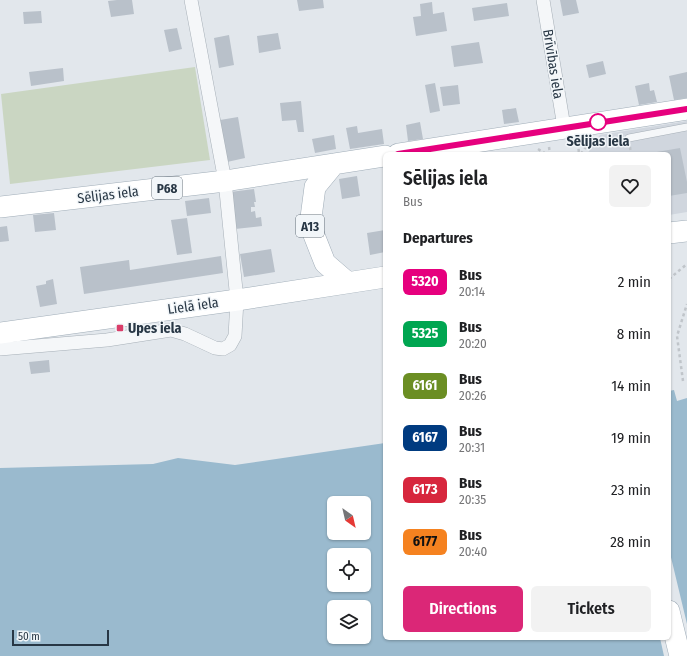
<!DOCTYPE html>
<meta charset="utf-8">
<style>
:root{--surface:#fff;--page:#f2f2f2;--text:#202124;--muted:#757577;--accent:#db2777}
body{margin:0;font-family:"Fira Sans Condensed",sans-serif;background:var(--page);color:var(--text);height:100vh;display:flex;flex-direction:column;font-size:15px;white-space:nowrap}
*{box-sizing:border-box;margin:0}
p{font-size:13px;color:var(--muted)}
.icon{flex:none;width:22px;height:22px;fill:none;stroke:currentColor;stroke-width:2;stroke-linecap:round;stroke-linejoin:round}
.map{position:relative;flex:1;overflow:hidden}
.panel{position:absolute;left:383px;top:152px;width:288px;height:488px;display:flex;flex-direction:column;background:var(--surface);border-radius:6px;box-shadow:0 1px 3px #0004}
.panel>*{flex:none}
.badge{padding:0 8px;border-radius:6px;font-size:14px;line-height:26px}
.needle{width:26px;rotate:146deg}
.fabs{position:absolute;left:327px;top:496px;display:grid;gap:8px}
.fabs a{display:grid;place-items:center;width:44px;height:44px;border-radius:6px;background:var(--surface);box-shadow:0 1px 3px #0004;font-size:20px}
.scale{position:absolute;left:12px;bottom:10px;width:97px;box-sizing:border-box;padding-left:4px;border:2px solid #283745;border-top:0;font-size:11px;line-height:14px;white-space:nowrap;color:#283745;-webkit-text-stroke:3px #f2f6f9;paint-order:stroke}
.map>.badge{position:absolute;translate:-50% -50%;box-shadow:0 0 0 2px #fff}
h2{padding:0 20px;font-size:15px;line-height:36px}
.round{display:grid;place-items:center;flex:none;width:42px;height:42px;border-radius:6px;background:var(--page)}
.summary{display:flex;align-items:center;justify-content:space-between;height:68px;padding:0 20px}
h1{font-size:19px;font-weight:600;line-height:30px}
.primary-button{display:flex;gap:8px;margin-top:auto;padding:8px 20px}
.primary-button a{flex:1;height:46px;border-radius:6px;background:var(--accent);color:#fff;font-size:16px;font-weight:600;line-height:46px;text-align:center}
.primary-button a+a{background:var(--page);color:var(--text)}
ul{padding:0;list-style:none}
li{display:flex;align-items:center;gap:12px;height:52px;padding:0 20px}
li div{flex:1}
li b{display:block;font-size:15px}
li em{font-style:normal}
li .badge{min-width:44px;font-weight:700;text-align:center}
.map>svg:first-child{display:block}
</style>
<div class="map">
<svg width="687" height="656" viewBox="0 0 687 656">
<rect width="100%" height="100%" fill="#e2e7ec"/>
<path fill="#d0d6de" d="M687,121v91l-18,3v-61h-82l13,-19z"/>
<path fill="#cad6c2" d="M195,67l15,93 -200,24 -9,-90z"/>
<path fill="#9abace" fill-rule="evenodd" d="M674,390l3,11 10,-3v258h-687v-188l153,-4 25,-6 57,7 150,-22v195h284v-247zM334,503h30v30h-30zM334,555h30v30h-30zM334,607h30v30h-30z"/>
<path fill="#e2e7ec" d="M669,549l18,75v32h-23l-4,-18h9z"/>
<path fill="#b9c1ca" d="M117,0h15l2,14 -23,3 -3,-16z
M297,0h26l1,8 -25,3z
M560,0h16l3,13 -16,3z
M432,2l1,12 11,-2 3,19 -31,5 -3,-19 8,-1 -1,-12z
M507,3l2,13 -35,5 -2,-13z
M41,11l1,12 -18,1 -1,-12z
M177,28l5,21 -13,3 -5,-22z
M278,33l3,16 -22,4 -2,-17z
M229,35l5,30 -15,3 -5,-30z
M479,42l4,21 -29,4 -3,-21z
M603,61l3,13 -17,4 -3,-13z
M63,68l1,13 -33,5 -2,-14z
M687,72v26l-13,2 -5,-24z
M435,83l5,28 -10,2 -5,-28z
M649,83l1,8 4,-1 3,12 -18,3 -4,-19z
M458,85l2,19 -17,2 -3,-19z
M301,101l3,31h-6l-2,-12 -14,1 -2,-18z
M516,108l3,14 -15,2 -2,-14z
M238,117l7,41 -18,4 -7,-42z
M420,122l3,17 -15,2 -2,-16z
M357,126l1,7 24,-4 2,15 -34,5 -4,-21z
M334,135l2,14 -21,4 -3,-14z
M680,148l7,34v11l-18,3v-42l-18,-1z
M357,176l3,20 -18,3 -3,-20z
M254,189l2,13h-2l1,5h-4v5l4,-1 1,7 5,-1 1,9 -27,3 -5,-37z
M209,198l2,15 -24,3 -2,-15z
M54,213l2,17 -21,2 -2,-17z
M187,218l5,35 -15,2 -6,-35z
M7,226l2,15 -9,1v-15z
M385,230v22l-15,3 -3,-22z
M271,249l4,23 -31,5 -4,-23z
M221,256l2,17 -139,21 -4,-27 49,-7 1,10z
M53,279l4,25 -17,3 -4,-21 10,-2v-3z
M49,360l1,12 -19,2 -2,-12z"/>
<g fill="none" stroke-linecap="round" stroke-linejoin="round">
<defs>
<path id="service" d="M629,138l58,-11"/>
<path id="minor" d="M543,0l21,127
M0,349l107,-9 64,-10 14,4 30,14 8,1 7,-4 5,-9 2,-36 -12,-119 -34,-181"/>
<path id="primary" d="M398,154l289,-45
M334,164l-19,23 -5,38 15,38 22,19
M0,207l225,-26 160,-25
M669,233l18,-2
M0,333l237,-33 148,-23
M669,611l11,45"/>
</defs>
<use href="#service" stroke="#a6afb7" stroke-width="8"/>
<use href="#minor" stroke="#a6afb7" stroke-width="14"/>
<use href="#primary" stroke="#a0adb8" stroke-width="22"/>
<path stroke="#c0c5ca" stroke-width="2.5" stroke-dasharray="3 3" stroke-linecap="butt" d="M578,143l1,11
M549,147l1,7
M630,147l1,7
M538,149l8,5
M581,154l9,-13
M669,279l18,-15
M683,381l-6,-45 10,-32"/>
<use href="#service" stroke="#f5f7f9" stroke-width="7"/>
<use href="#minor" stroke="#f5f7f9" stroke-width="13"/>
<use href="#primary" stroke="#fff" stroke-width="21"/>
</g>
<g fill="none" stroke-linecap="round" stroke-linejoin="round">
<defs>
<path id="line" d="M398,154l289,-45"/>
</defs>
<use href="#line" stroke="#fff" stroke-width="9"/>
<use href="#line" stroke="#e6007e" stroke-width="6"/>
</g>
<circle fill="#fff" stroke="#e6007e" stroke-width="2" cx="598" cy="122" r="8"/>
<rect fill="#da3d69" stroke="#f2f6f9" stroke-width="1.5" x="116" y="324" width="8" height="8" rx="2"/>
<g text-anchor="middle" dominant-baseline="central" stroke-width="3" stroke-linejoin="round" paint-order="stroke">
<g fill="#f2f6f9" stroke="#65707b" stroke-width="1">
<rect x="152" y="177" width="30" height="22" rx="3"/>
<rect x="296" y="215" width="28" height="22" rx="3"/>
</g>
<g font-size="13" font-weight="bold" fill="#283745">
<text x="167" y="188">P68</text>
<text x="310" y="226">A13</text>
</g>
<g font-size="14" fill="#283745" stroke="#f2f6f9">
<text transform="translate(553 64) rotate(81)">Brīvības iela</text>
<text transform="translate(108 195) rotate(-7)">Sēlijas iela</text>
<text transform="translate(193 306) rotate(-8)">Lielā iela</text>
</g>
<g font-size="14" font-weight="bold" fill="#283745" stroke="#f2f6f9">
<text x="598" y="141">Sēlijas iela</text>
</g>
<g font-size="14" font-weight="bold" fill="#283745" stroke="#f2f6f9" text-anchor="start">
<text x="128" y="328">Upes iela</text>
</g>
</g>
</svg>
<div class="fabs">
<a><svg class="needle" viewBox="-14 -14 28 28"><path d="M0-13l5 13h-10z" fill="#e53935"/><path d="M0 13l5-13h-10z" fill="#757577"/></svg></a>
<a><svg class="icon" aria-label="locate" viewBox="0 0 24 24"><circle cx="12" cy="12" r="6"/><path d="M12 2v4M12 18v4M2 12h4M18 12h4"/></svg></a>
<a><svg class="icon" aria-label="layers" viewBox="0 0 24 24"><path d="M12 4l9 5-9 5-9-5zM3 14l9 5 9-5"/></svg></a>
</div>
<div class="scale">50 m</div>
<section class="panel">
<div class="summary"><div><h1>Sēlijas iela</h1><p>Bus</p></div><a class="round"><svg class="icon" aria-label="heart" viewBox="0 0 24 24"><path d="M12 20l-8-8c-3-5 5-10 8-4 3-6 11-1 8 4z"/></svg></a></div>
<h2>Departures</h2>
<ul>
<li><span class="badge" style="background:#e6007e;color:#fff">5320</span><div><b>Bus</b><p>20:14</p></div><em>2 min</em></li>
<li><span class="badge" style="background:#00a651;color:#fff">5325</span><div><b>Bus</b><p>20:20</p></div><em>8 min</em></li>
<li><span class="badge" style="background:#6b8e23;color:#fff">6161</span><div><b>Bus</b><p>20:26</p></div><em>14 min</em></li>
<li><span class="badge" style="background:#003b80;color:#fff">6167</span><div><b>Bus</b><p>20:31</p></div><em>19 min</em></li>
<li><span class="badge" style="background:#d7263d;color:#fff">6173</span><div><b>Bus</b><p>20:35</p></div><em>23 min</em></li>
<li><span class="badge" style="background:#f58220;color:#111">6177</span><div><b>Bus</b><p>20:40</p></div><em>28 min</em></li>
</ul>
<div class="primary-button"><a>Directions</a><a>Tickets</a></div>
</section>
</div>
